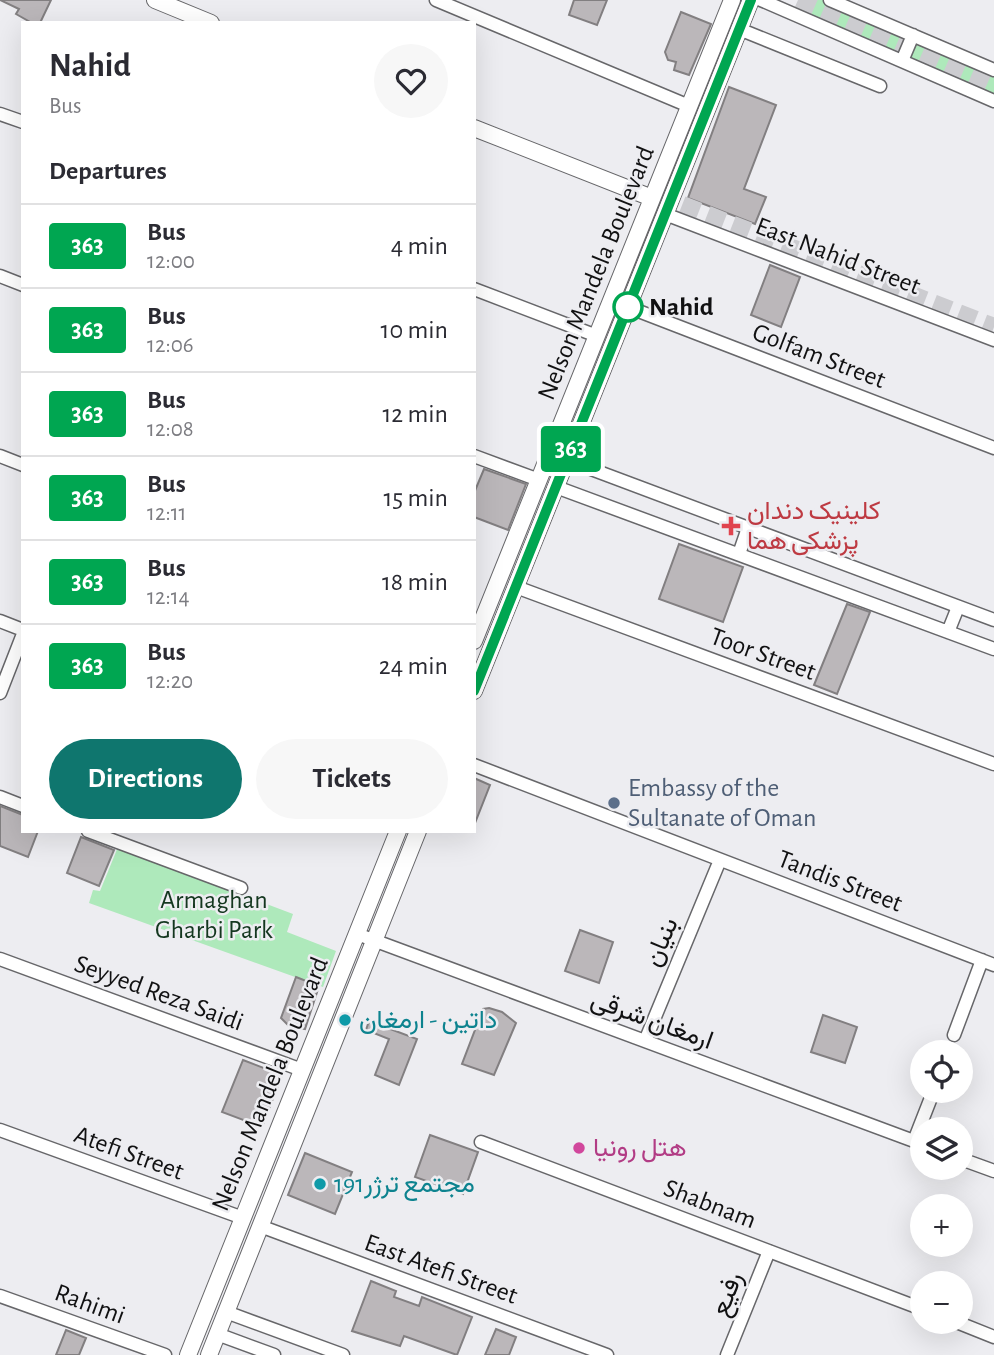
<!DOCTYPE html>
<meta charset="utf-8">
<style>
:root{--surface:#fff;--page:#f7f7f7;--text:#2b2b33;--muted:#7c7c81;--line:#e1e1e2;--accent:#0f766e}
body{margin:0;font-family:"Alegreya Sans",Vazirmatn,sans-serif;background:var(--page);color:var(--text);height:100vh;display:flex;flex-direction:column;font-size:26px;white-space:nowrap}
*{box-sizing:border-box;margin:0}
p{font-size:23px;color:var(--muted)}
.icon{flex:none;width:38px;height:38px;fill:none;stroke:currentColor;stroke-width:2;stroke-linecap:round;stroke-linejoin:round}
.map{position:relative;flex:1;overflow:hidden}
.panel{position:absolute;left:21px;top:21px;width:455px;height:812px;display:flex;flex-direction:column;background:var(--surface);border-radius:0px;box-shadow:0 7px 28px #0002}
.panel>*{flex:none}
.badge{padding:0 14px;border-radius:5px;font-size:24px;line-height:46px}
.tools{position:absolute;left:910px;top:1040px;display:grid;gap:14px}
.tools a{display:grid;place-items:center;width:63px;height:63px;border-radius:50%;background:var(--surface);box-shadow:0 7px 28px #0002;font-size:35px}
.map>.badge{position:absolute;translate:-50% -50%;box-shadow:0 0 0 4px #fff}
h2{padding:0 28px;font-size:26px;line-height:63px}
.round{display:grid;place-items:center;flex:none;width:74px;height:74px;border-radius:37px;background:var(--page)}
.head{display:flex;align-items:center;justify-content:space-between;height:119px;padding:0 28px}
h1{font-size:33px;font-weight:700;line-height:52px}
.action{display:flex;gap:14px;margin-top:auto;padding:14px 28px}
.action a{flex:1;height:80px;border-radius:42px;background:var(--accent);color:#fff;font-size:28px;font-weight:700;line-height:80px;text-align:center}
.action a+a{background:var(--page);color:var(--text)}
ul{padding:0;list-style:none}
li{display:flex;align-items:center;gap:21px;height:84px;padding:0 28px;border-top:2px solid var(--line)}
li div{flex:1}
li b{display:block;font-size:26px}
li em{font-style:normal}
li .badge{min-width:77px;font-weight:700;text-align:center}
.map>svg:first-child{display:block}
</style>
<div class="map">
<svg width="994" height="1355" viewBox="0 0 994 1355">
<rect width="100%" height="100%" fill="#ededf1"/>
<path fill="#aee9bb" d="M799,0h23l172,74v20l-199,-86z
M118,847l125,45v3l50,19 -6,18 49,19 -13,36 -234,-84 4,-13 7,1z"/>
<path fill="#bbb7ba" stroke="#827f81" stroke-width="2" d="M0,0h51l-11,23h-8l-16,-9 3,-5z
M574,0h33l-10,25 -28,-10z
M681,12l30,12 -22,51 -15,-5 2,-8 -8,-2 -3,-8z
M729,87l47,18 -32,84 22,8 -11,27 -67,-26z
M770,265l30,12 -19,50 -30,-12z
M484,469l42,15 -18,46 -34,-13v-24z
M679,544l64,23 -20,55 -64,-23z
M847,604l23,8 -33,82 -23,-9z
M474,778l16,7 -15,38h-1z
M0,806l23,9v16h15l-10,26 -28,-11z
M81,837l33,13 -15,36 -32,-13z
M580,930l33,12 -14,41 -34,-12z
M296,977l23,9 -14,43 -16,-3 -8,-8z
M489,1008l13,4 14,11 -22,52 -32,-11 21,-55z
M823,1015l34,12 -12,36 -34,-11z
M369,1021l48,18 -18,46 -24,-10 14,-36 -23,-9z
M243,1060l39,15 -20,52 -40,-15z
M430,1135l48,17 -15,42 -48,-17z
M305,1153l47,19 -17,42 -47,-19z
M371,1281l25,10 -2,6 25,9 3,-9 50,20 -15,38 -53,-19 -4,10 -48,-15z
M496,1329l20,8 -7,18h-24z
M66,1330l20,8 -7,17h-23z"/>
<g fill="none" stroke-linecap="round" stroke-linejoin="round">
<path stroke="#ccccd0" stroke-width="18" stroke-dasharray="18 9" stroke-linecap="butt" d="M798,0l196,85
M657,195l337,132"/>
<defs>
<path id="minor" d="M436,0l253,106
M761,0l233,101
M830,0l164,70
M739,29l141,57
M902,61l11,-26
M0,114l23,8
M665,214l329,126
M0,276l23,9
M474,289l123,47
M628,307l366,141
M0,456l23,9
M474,456l65,24
M567,460l427,160
M556,487l438,162
M739,554l9,-26
M516,587l478,177
M0,621l23,9
M948,632l10,-25
M0,693l23,-59
M474,765l520,200
M0,797l23,9
M88,831l153,57
M357,934l565,210
M0,959l302,111
M954,1035l28,-75
M645,1041l75,-181
M0,1130l243,88
M914,1141l20,-51
M481,1142l441,167
M961,1159l33,12
M260,1226l347,129
M0,1296l165,59
M226,1312l117,43
M954,1321l40,16
M217,1334l57,21
M727,1355l42,-104"/>
<path id="major" d="M155,0l56,23
M474,128l178,70
M474,641l258,-641
M474,691l277,-691
M188,1355l210,-524
M209,1355l209,-524"/>
</defs>
<use href="#minor" stroke="#67676a" stroke-width="15"/>
<use href="#major" stroke="#67676a" stroke-width="18"/>
<use href="#minor" stroke="#fff" stroke-width="12"/>
<use href="#major" stroke="#fff" stroke-width="16"/>
</g>
<g fill="none" stroke-linecap="round" stroke-linejoin="round">
<defs>
<path id="line" d="M474,691l277,-691"/>
</defs>
<use href="#line" stroke="#fff" stroke-width="16"/>
<use href="#line" stroke="#00a651" stroke-width="10"/>
</g>
<circle fill="#fff" stroke="#00a651" stroke-width="3.5" cx="628" cy="307" r="14"/>
<path fill="#e0444e" stroke="#ededf1" stroke-width="2.5" d="M727.5 515.5h7v7h7v7h-7v7h-7v-7h-7v-7h7z"/>
<circle fill="#5c6f8a" stroke="#ededf1" stroke-width="2.5" cx="614" cy="803" r="7"/>
<g fill="#0f9aa8" stroke="#ededf1" stroke-width="2.5">
<circle cx="345" cy="1020" r="7"/>
<circle cx="320" cy="1184" r="7"/>
</g>
<circle fill="#d1479c" stroke="#ededf1" stroke-width="2.5" cx="579" cy="1148" r="7"/>
<g text-anchor="middle" dominant-baseline="central" stroke-width="5" stroke-linejoin="round" paint-order="stroke">
<g font-size="26" fill="#111112" stroke="#ededf1">
<text transform="translate(838 256) rotate(21)">East Nahid Street</text>
<text transform="translate(596 273) rotate(-68)">Nelson Mandela Boulevard</text>
<text transform="translate(819 356) rotate(21)">Golfam Street</text>
<text transform="translate(763 654) rotate(20)">Toor Street</text>
<text transform="translate(840 881) rotate(21)">Tandis Street</text>
<text transform="translate(661 942) rotate(-67)">بنیان</text>
<text transform="translate(159 993) rotate(20)">Seyyed Reza Saidi</text>
<text transform="translate(652 1020) rotate(20)">ارمغان شرقی</text>
<text transform="translate(270 1084) rotate(-68)">Nelson Mandela Boulevard</text>
<text transform="translate(129 1153) rotate(20)">Atefi Street</text>
<text transform="translate(710 1204) rotate(21)">Shabnam</text>
<text transform="translate(441 1269) rotate(20)">East Atefi Street</text>
<text transform="translate(727 1294) rotate(-68)">رفیع</text>
<text transform="translate(90 1304) rotate(20)">Rahimi</text>
</g>
<g font-size="26" font-weight="bold" fill="#111112" stroke="#ededf1" text-anchor="start">
<text x="649" y="307">Nahid</text>
</g>
<g font-size="26" fill="#be3a42" stroke="#ededf1" text-anchor="start">
<text x="747" y="511">کلینیک دندان<tspan x="747" dy="30">پزشکی هما</tspan></text>
</g>
<g font-size="26" fill="#4e5e75" stroke="#ededf1" text-anchor="start">
<text x="628" y="788">Embassy of the<tspan x="628" dy="30">Sultanate of Oman</tspan></text>
</g>
<g font-size="26" fill="#14371f" stroke="#ededf1">
<text x="214" y="900">Armaghan<tspan x="214" dy="30">Gharbi Park</tspan></text>
</g>
<g font-size="26" fill="#0d838f" stroke="#ededf1" text-anchor="start">
<text x="359" y="1020">داتین - ارمغان</text>
<text x="334" y="1184">مجتمع ترژر191</text>
</g>
<g font-size="26" fill="#b23c85" stroke="#ededf1" text-anchor="start">
<text x="593" y="1148">هتل رونیا</text>
</g>
</g>
</svg>
<div class="tools">
<a><svg class="icon" aria-label="locate" viewBox="0 0 24 24"><circle cx="12" cy="12" r="6"/><path d="M12 2v4M12 18v4M2 12h4M18 12h4"/></svg></a>
<a><svg class="icon" aria-label="layers" viewBox="0 0 24 24"><path d="M12 4l9 5-9 5-9-5zM3 14l9 5 9-5"/></svg></a>
<a>+</a>
<a>−</a>
</div>
<b class="badge" style="left:571px;top:449px;background:#00a651;color:#fff">363</b>
<section class="panel">
<div class="head"><div><h1>Nahid</h1><p>Bus</p></div><a class="round"><svg class="icon" aria-label="heart" viewBox="0 0 24 24"><path d="M12 20l-8-8c-3-5 5-10 8-4 3-6 11-1 8 4z"/></svg></a></div>
<h2>Departures</h2>
<ul>
<li><span class="badge" style="background:#00a651;color:#fff">363</span><div><b>Bus</b><p>12:00</p></div><em>4 min</em></li>
<li><span class="badge" style="background:#00a651;color:#fff">363</span><div><b>Bus</b><p>12:06</p></div><em>10 min</em></li>
<li><span class="badge" style="background:#00a651;color:#fff">363</span><div><b>Bus</b><p>12:08</p></div><em>12 min</em></li>
<li><span class="badge" style="background:#00a651;color:#fff">363</span><div><b>Bus</b><p>12:11</p></div><em>15 min</em></li>
<li><span class="badge" style="background:#00a651;color:#fff">363</span><div><b>Bus</b><p>12:14</p></div><em>18 min</em></li>
<li><span class="badge" style="background:#00a651;color:#fff">363</span><div><b>Bus</b><p>12:20</p></div><em>24 min</em></li>
</ul>
<div class="action"><a>Directions</a><a>Tickets</a></div>
</section>
</div>
